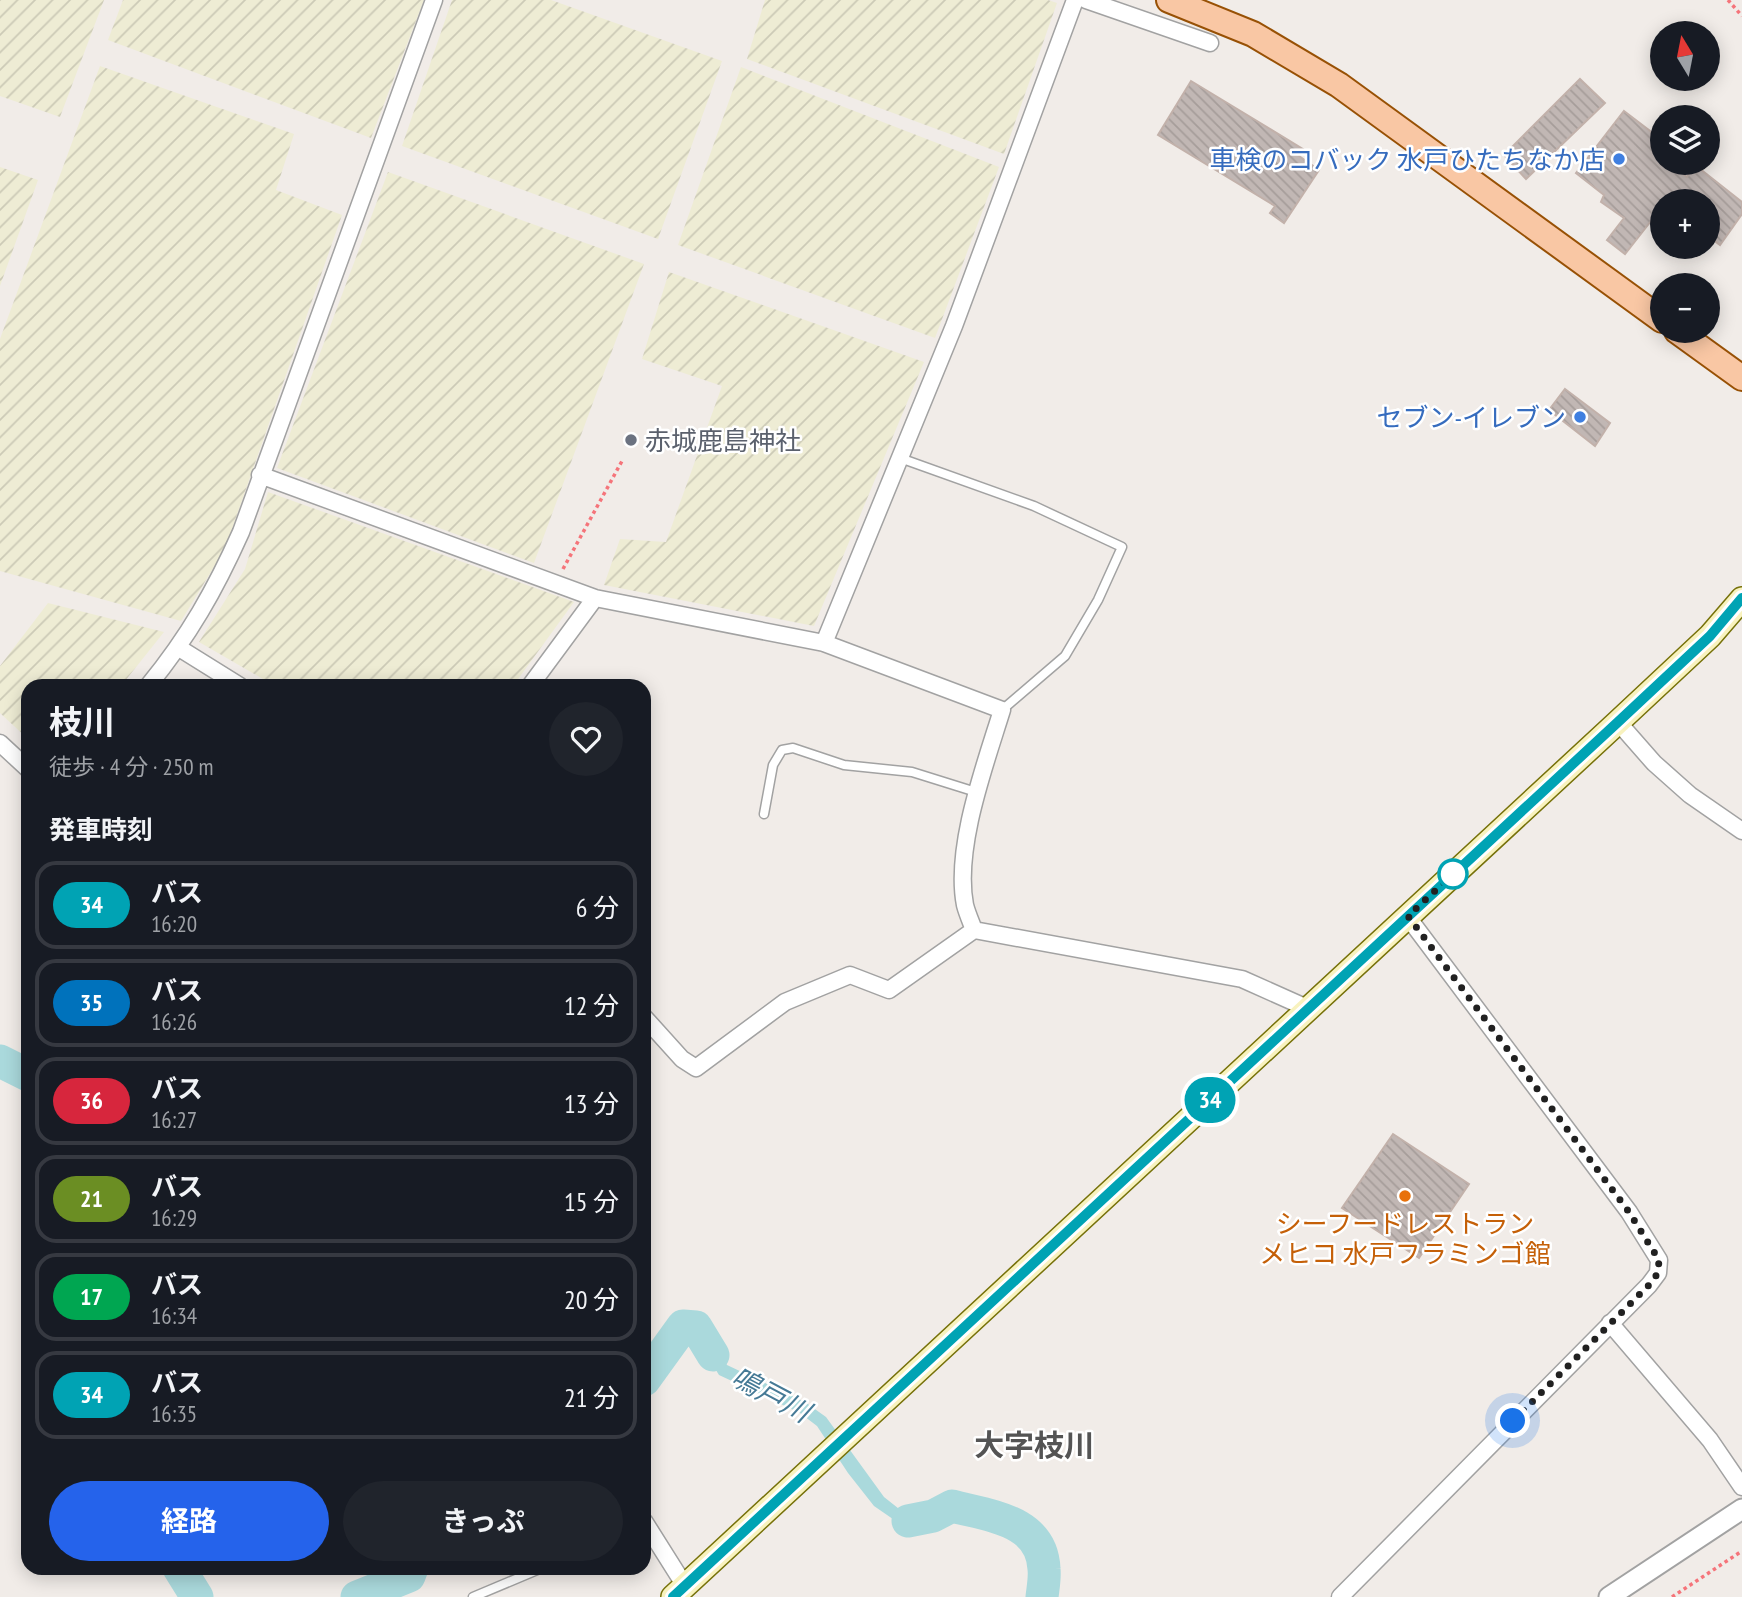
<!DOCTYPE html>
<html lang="ja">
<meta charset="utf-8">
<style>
:root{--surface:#171b24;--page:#20242c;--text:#f1f3f6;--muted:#9ea1a6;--line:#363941;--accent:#2563eb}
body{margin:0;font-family:"PT Sans Narrow","Noto Sans JP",sans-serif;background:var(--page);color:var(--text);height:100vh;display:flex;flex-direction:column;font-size:26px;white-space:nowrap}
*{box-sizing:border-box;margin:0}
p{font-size:23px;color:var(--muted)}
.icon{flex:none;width:38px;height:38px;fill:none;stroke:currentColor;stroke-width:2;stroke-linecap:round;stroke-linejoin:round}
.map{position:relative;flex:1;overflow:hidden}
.drawer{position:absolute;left:21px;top:679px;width:630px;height:896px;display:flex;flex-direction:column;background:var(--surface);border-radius:21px;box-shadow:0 4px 18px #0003}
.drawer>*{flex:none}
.badge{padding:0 14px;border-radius:23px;font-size:24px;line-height:46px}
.needle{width:46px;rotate:350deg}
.buttons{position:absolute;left:1650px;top:21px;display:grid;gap:14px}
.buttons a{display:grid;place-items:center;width:70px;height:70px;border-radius:50%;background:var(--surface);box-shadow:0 4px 18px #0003;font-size:35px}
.you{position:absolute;width:35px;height:35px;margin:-18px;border:5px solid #fff;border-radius:50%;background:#1a73e8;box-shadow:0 0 0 10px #1a73e833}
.map>.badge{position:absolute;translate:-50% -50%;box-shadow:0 0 0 4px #fff}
h2{padding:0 28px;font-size:26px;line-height:63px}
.round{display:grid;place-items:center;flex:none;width:74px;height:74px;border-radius:37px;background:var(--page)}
.overview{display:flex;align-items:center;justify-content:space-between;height:119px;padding:0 28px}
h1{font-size:33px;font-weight:700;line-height:52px}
.action{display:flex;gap:14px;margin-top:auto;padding:14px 28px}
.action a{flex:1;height:80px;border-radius:42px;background:var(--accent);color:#fff;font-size:28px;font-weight:700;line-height:80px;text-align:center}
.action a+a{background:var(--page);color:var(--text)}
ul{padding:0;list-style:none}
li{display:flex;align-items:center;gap:21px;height:88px;margin:0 14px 10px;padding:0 14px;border:4px solid var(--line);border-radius:21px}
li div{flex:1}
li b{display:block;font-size:26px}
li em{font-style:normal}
li .badge{min-width:77px;font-weight:700;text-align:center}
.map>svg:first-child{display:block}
</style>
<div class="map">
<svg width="1742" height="1597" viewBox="0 0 1742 1597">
<defs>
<pattern id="farmland-furrows" width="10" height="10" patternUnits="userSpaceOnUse" patternTransform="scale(1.75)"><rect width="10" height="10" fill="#eeecd4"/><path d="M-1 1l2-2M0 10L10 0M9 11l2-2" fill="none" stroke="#cccab6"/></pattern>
<pattern id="building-back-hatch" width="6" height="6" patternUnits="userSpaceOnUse" patternTransform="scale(1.75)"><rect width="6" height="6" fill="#c1b7b4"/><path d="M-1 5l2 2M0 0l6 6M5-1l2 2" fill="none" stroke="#a69d9a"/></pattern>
</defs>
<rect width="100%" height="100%" fill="#f1ece8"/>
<path fill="url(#farmland-furrows)" d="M0,0h104l-44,117 -60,-21z
M123,0h301l-53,138 -263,-98z
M452,0h99l171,61 -64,178 -256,-93z
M765,0h283l9,3 -53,151 -257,-95z
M100,66l194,68 -18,56 66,25 -117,334 -44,72 -181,-50v-232z
M741,67l258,100 -64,171 -257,-93z
M0,167l38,13 -38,106z
M388,172l256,92 -110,299 -257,-95z
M669,272l255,90 -110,264 -210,-41 16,-46 46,3 56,-156 -80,-27z
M268,492l306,110 -61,84h-238l-76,-44 46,-73z
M48,603l116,29 -43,54h-93v53l-28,-26v-47z"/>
<path fill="#aad9dc" d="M681,1320l18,2 28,43 78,37 21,15 58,80 24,19 24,-5 18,-10 3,10 -18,10 -32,5 -29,-20 -26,-33 -31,-47 -17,-13 -81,-38 -26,-42 -8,-2z"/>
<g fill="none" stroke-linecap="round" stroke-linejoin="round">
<path stroke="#aad9dc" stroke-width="33" d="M0,1061l28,14
M644,1380l39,-54 13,1 17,28
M908,1521l25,-5 19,-10c38,10 90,14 92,63 1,9 -1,19 -2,28
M179,1568l18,29
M357,1597l52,-21 3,-8"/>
</g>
<path fill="url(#building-back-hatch)" stroke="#c2b1aa" stroke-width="2" d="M1580,79l25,24 -79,76 -22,-24z
M1191,81l112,68 -4,7 20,14 -35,53 -14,-10 5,-7 -117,-71z
M1624,111l38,29v23h8l17,14 8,-12 47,37v12l-22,31 -12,-9v-35h-46v6l-37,47 -18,-14 17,-22 -23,-16 3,-7 -28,-22z
M1565,389l45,34 -15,23 -46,-36z
M1393,1134l76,50 -50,74 -77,-50z"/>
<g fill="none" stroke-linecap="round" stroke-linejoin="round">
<defs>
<path id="service" d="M900,458l134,48 88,41 -24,53 -33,56 -63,54
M764,814l9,-49 9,-15 11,-2 51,17 68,7 64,20
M473,1597l69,-29"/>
<path id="minor" d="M1086,0l124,43
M260,475l335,123 229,45 178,67c-17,55 -48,138 -37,195 2,8 6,17 9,25
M824,643l130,-317 121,-326
M179,648l61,38
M148,686c41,-50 67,-96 93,-154l193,-532
M530,686l65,-88
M1618,722l36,41 36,32 52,36
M0,743l28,26
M644,1017l38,42 14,9 89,-66 65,-27 39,15 85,-60 268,49 65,29
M1610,1323l100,117 32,47
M644,1521l41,65
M1340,1597l309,-312 9,-12 1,-13 -30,-48 -222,-296"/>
<path id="tertiary" d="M1609,1597l133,-88"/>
<path id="secondary" d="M673,1597l945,-875 92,-86 32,-37"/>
<path id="primary" d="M1169,0l84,34 86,51 323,235
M1677,331l65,47"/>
</defs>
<use href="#service" stroke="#a2a2a2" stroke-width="11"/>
<use href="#minor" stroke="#a2a2a2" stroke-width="19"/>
<use href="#tertiary" stroke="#a2a2a2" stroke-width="23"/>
<use href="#secondary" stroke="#767109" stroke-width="26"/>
<use href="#primary" stroke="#985105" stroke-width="28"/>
<path stroke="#f5747a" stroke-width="3.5" stroke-dasharray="3.5 3.5" stroke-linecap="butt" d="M1728,0l14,16
M563,569l59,-108
M1672,1597l70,-46"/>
<use href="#service" stroke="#fff" stroke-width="8"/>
<use href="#minor" stroke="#fff" stroke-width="16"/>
<use href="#tertiary" stroke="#fff" stroke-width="19"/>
<use href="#secondary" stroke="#f8f2be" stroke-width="23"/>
<use href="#primary" stroke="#f9c7a4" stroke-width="24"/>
</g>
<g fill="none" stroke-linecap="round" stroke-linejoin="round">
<defs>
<path id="line" d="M673,1597l945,-875 92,-86 32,-38"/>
</defs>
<use href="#line" stroke="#fff" stroke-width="16"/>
<use href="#line" stroke="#00a3b4" stroke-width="10"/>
<path stroke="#212121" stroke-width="7" stroke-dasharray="0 12.6" d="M1453,874l-45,42 221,296 30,48 -1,13 -9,12 -136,136"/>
</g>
<g fill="#3f7fe0" stroke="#fff" stroke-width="2.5">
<circle cx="1619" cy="159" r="7"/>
<circle cx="1580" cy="417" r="7"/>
</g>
<circle fill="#6b7280" stroke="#fff" stroke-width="2.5" cx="631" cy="440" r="7"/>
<circle fill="#fff" stroke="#00a3b4" stroke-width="3.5" cx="1453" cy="874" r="14"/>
<circle fill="#e8710a" stroke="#fff" stroke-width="2.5" cx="1405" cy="1196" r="7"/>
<g text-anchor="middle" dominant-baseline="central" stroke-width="5" stroke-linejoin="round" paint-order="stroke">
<g font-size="26" fill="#366cbe" stroke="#fff" text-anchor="end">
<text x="1605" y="159">車検のコバック 水戸ひたちなか店</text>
<text x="1566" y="417">セブン-イレブン</text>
</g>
<g font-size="26" fill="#5b616d" stroke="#fff" text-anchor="start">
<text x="645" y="440">赤城鹿島神社</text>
</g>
<g font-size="26" fill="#c56008" stroke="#fff">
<text x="1405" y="1223">シーフードレストラン<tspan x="1405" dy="30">メヒコ 水戸フラミンゴ館</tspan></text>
</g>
<g font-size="28" font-style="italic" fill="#467a96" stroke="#fff">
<text transform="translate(771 1394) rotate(28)">鳴戸川</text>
</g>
<g font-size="30" font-weight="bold" fill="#545454" stroke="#fff">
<text x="1034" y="1444">大字枝川</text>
</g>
</g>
</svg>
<div class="buttons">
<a><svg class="needle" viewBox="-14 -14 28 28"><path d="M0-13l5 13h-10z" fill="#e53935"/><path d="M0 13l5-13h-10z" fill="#9ea1a6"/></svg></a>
<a><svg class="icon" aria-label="layers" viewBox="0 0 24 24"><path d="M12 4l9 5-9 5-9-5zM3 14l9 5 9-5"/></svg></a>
<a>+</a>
<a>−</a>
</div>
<div class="you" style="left:1513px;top:1421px"></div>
<b class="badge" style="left:1210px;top:1100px;background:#00a3b4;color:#fff">34</b>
<section class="drawer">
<div class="overview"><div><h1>枝川</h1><p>徒歩 · 4 分 · 250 m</p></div><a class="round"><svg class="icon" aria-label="heart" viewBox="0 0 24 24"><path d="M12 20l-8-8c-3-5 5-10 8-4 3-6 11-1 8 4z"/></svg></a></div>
<h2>発車時刻</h2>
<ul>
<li><span class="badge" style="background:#00a3b4;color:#fff">34</span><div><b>バス</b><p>16:20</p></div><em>6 分</em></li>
<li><span class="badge" style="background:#0072bc;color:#fff">35</span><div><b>バス</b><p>16:26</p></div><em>12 分</em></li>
<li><span class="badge" style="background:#d7263d;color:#fff">36</span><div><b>バス</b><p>16:27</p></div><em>13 分</em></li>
<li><span class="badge" style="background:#6b8e23;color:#fff">21</span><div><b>バス</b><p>16:29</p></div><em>15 分</em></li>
<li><span class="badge" style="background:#00a651;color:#fff">17</span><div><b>バス</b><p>16:34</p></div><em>20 分</em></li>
<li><span class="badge" style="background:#00a3b4;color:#fff">34</span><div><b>バス</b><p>16:35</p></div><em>21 分</em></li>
</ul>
<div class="action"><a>経路</a><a>きっぷ</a></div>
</section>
</div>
